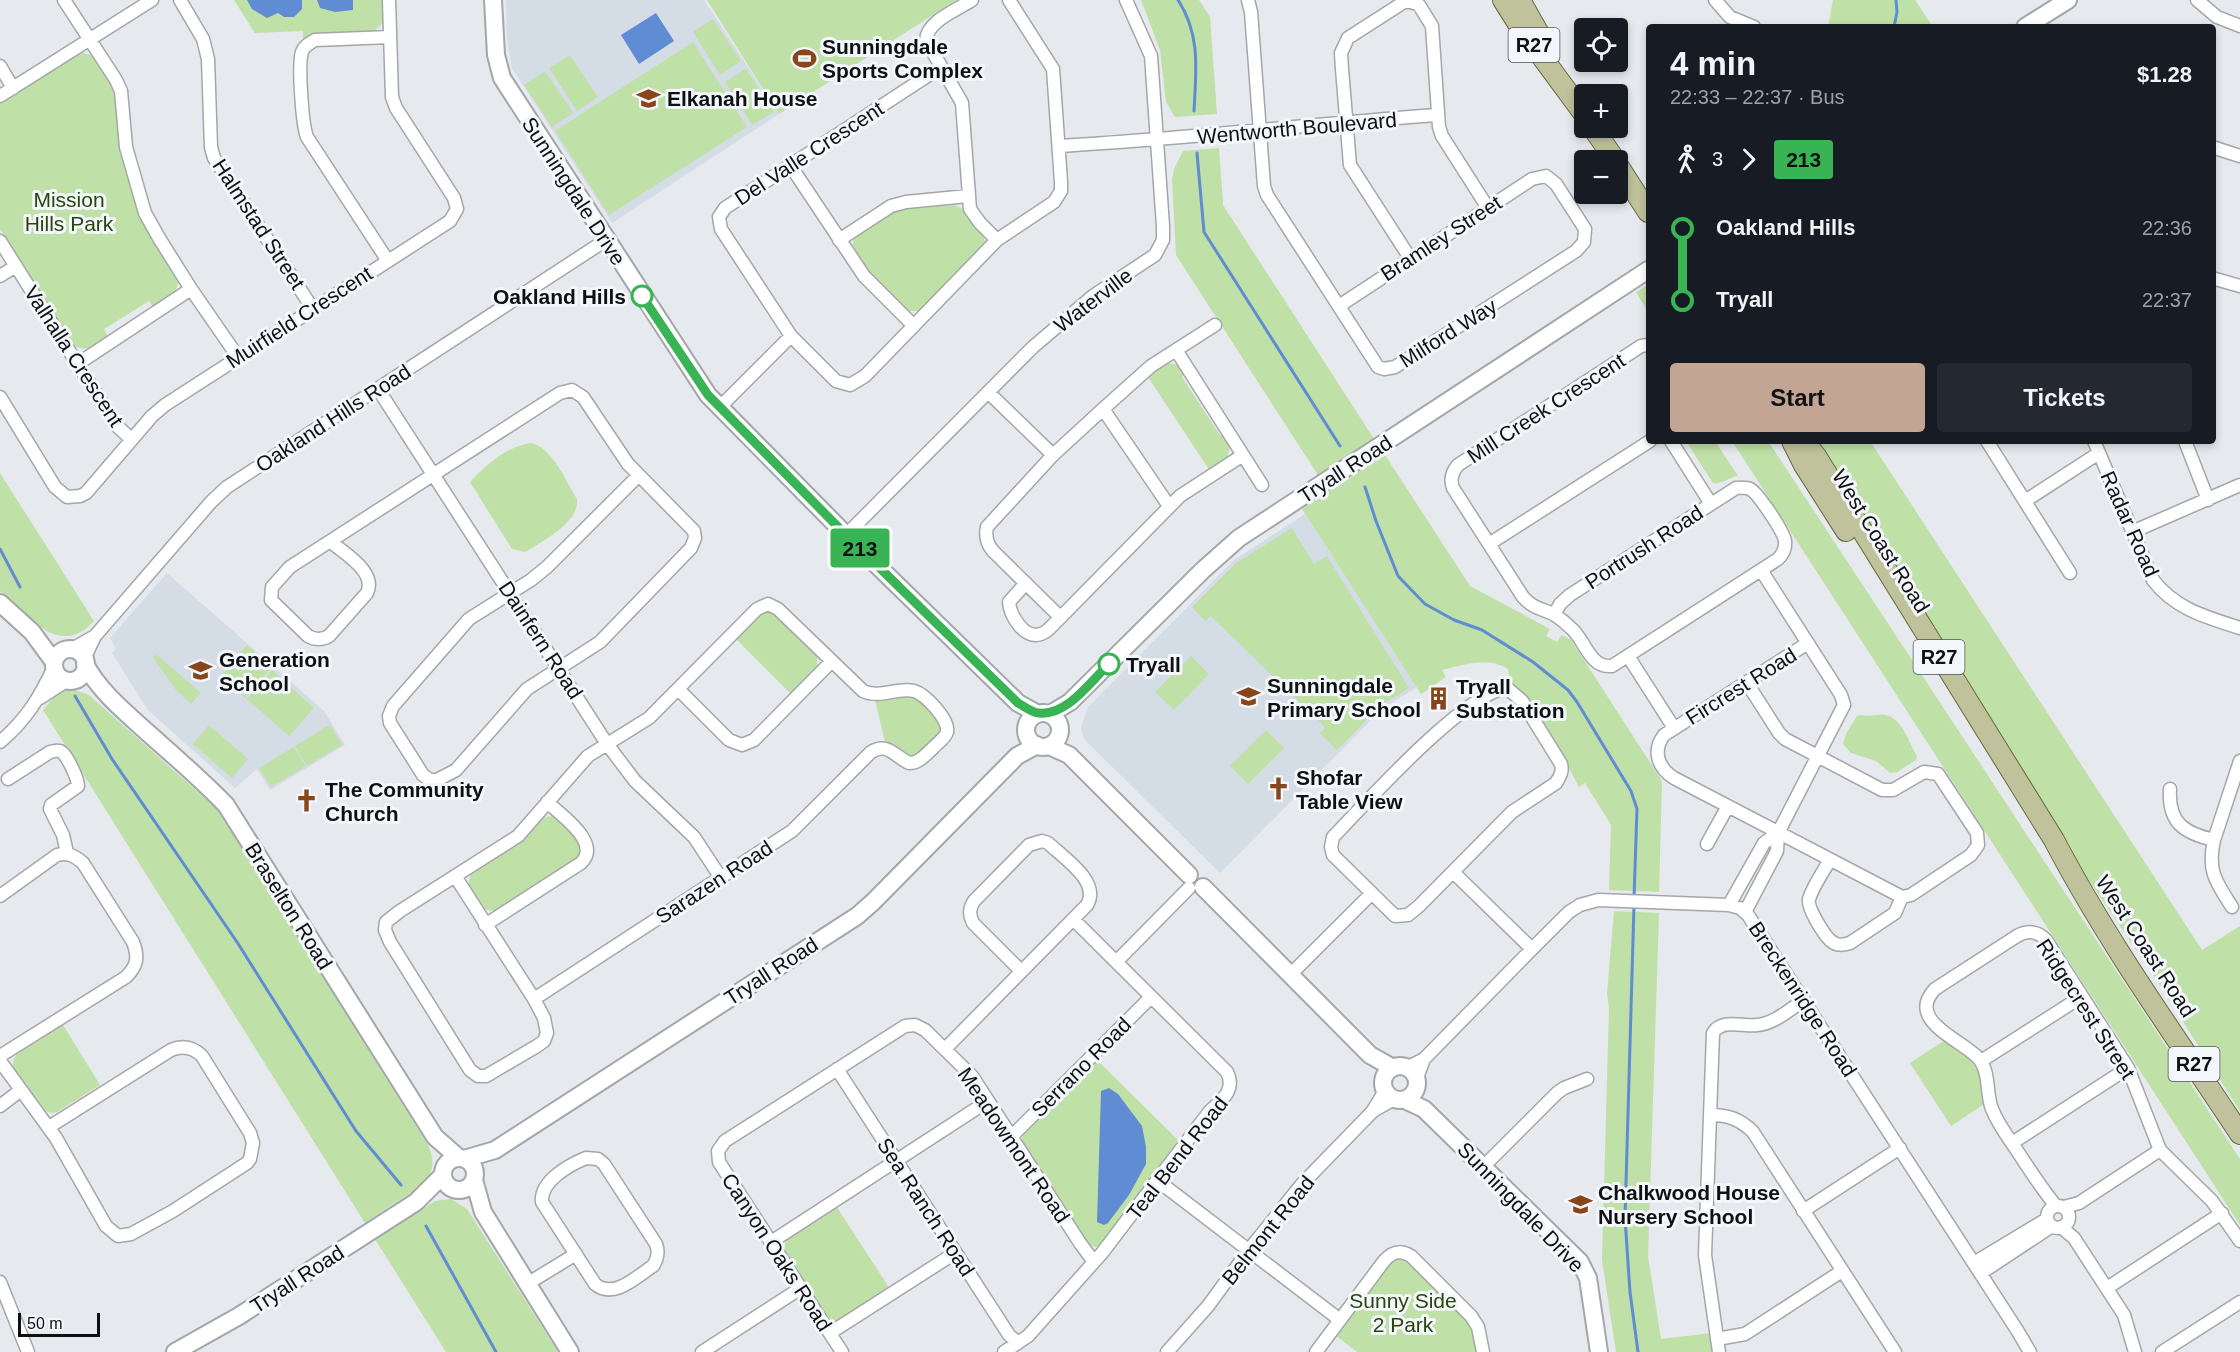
<!DOCTYPE html>
<meta charset="utf-8">
<style>
:root{--surface:#171b24;--page:#242831;--text:#f1f3f6;--muted:#9ea1a6;--accent:#c2a593}
body{margin:0;font-family:Arial,sans-serif;background:var(--page);color:var(--text);height:100vh;display:flex;flex-direction:column;font-size:22px;white-space:nowrap}
*{box-sizing:border-box;margin:0}
p{font-size:20px;color:var(--muted)}
.icon{flex:none;width:33px;height:33px;fill:none;stroke:currentColor;stroke-width:2;stroke-linecap:round;stroke-linejoin:round}
.map{position:relative;flex:1;overflow:hidden}
.details{position:absolute;left:1646px;top:24px;width:570px;height:420px;display:flex;flex-direction:column;background:var(--surface);border-radius:6px;box-shadow:0 3px 9px #0003}
.details>*{flex:none}
.badge{padding:0 12px;border-radius:4px;font-size:21px;line-height:39px}
.fabs{position:absolute;left:1574px;top:18px;display:grid;gap:12px}
.fabs a{display:grid;place-items:center;width:54px;height:54px;border-radius:6px;background:var(--surface);box-shadow:0 3px 9px #0003;font-size:30px}
.scale{position:absolute;left:18px;bottom:15px;width:82px;box-sizing:border-box;padding-left:6px;border:3px solid #0f1011;border-top:0;font-size:16px;line-height:21px;white-space:nowrap;color:#0f1011;-webkit-text-stroke:4px #f3f6fb;paint-order:stroke}
.map>.badge{position:absolute;translate:-50% -50%;box-shadow:0 0 0 3px #fff}
.legs{display:flex;align-items:center;gap:9px;height:66px;padding:0 24px;font-size:20px}
.legs p{margin-inline-start:auto}
.overview{display:flex;align-items:center;justify-content:space-between;height:102px;padding:0 24px}
h1{font-size:33px;font-weight:600;line-height:45px}
.cta{display:flex;gap:12px;margin-top:auto;padding:12px 24px}
.cta a{flex:1;height:69px;border-radius:6px;background:var(--accent);color:#111;font-size:24px;font-weight:600;line-height:69px;text-align:center}
.cta a+a{background:var(--page);color:var(--text)}
ul{padding:0 24px;list-style:none}
li{display:flex;align-items:center;gap:21px;height:72px;font-size:22px}
li i{display:grid;place-items:center;width:9px;height:100%;margin:0 8px;background:currentColor}
li i::after{content:'';width:15px;height:15px;margin:-8px;border:4px solid;border-radius:50%;background:var(--surface)}
li p{margin-inline-start:auto}
li:first-child i{background:linear-gradient(#0000 50%,currentColor 0)}
li:last-child i{background:linear-gradient(currentColor 50%,#0000 0)}
.map>svg:first-child{display:block}
</style>
<div class="map">
<svg width="2240" height="1352" viewBox="0 0 2240 1352">
<rect width="100%" height="100%" fill="#e6e9ed"/>
<path fill="#d4dce6" d="M506,0h198l75,114 -167,109 -100,-155 -5,-30z
M1305,514l112,173 -36,23 -161,163 -136,-134 -3,-11 7,-21 146,-147z
M167,573l157,138 21,34 -75,45 -13,-21 -22,19 -87,-78 -36,-57 4,-4 -6,-11z"/>
<path fill="#bfe0a6" d="M234,0h150v22l-10,9 -58,3 -13,7v-10l-48,2z
M707,0h249l-177,114z
M1141,0h58l11,17 7,97 -42,3 -9,-15 -6,-52z
M1833,0h82l18,27h-105z
M713,19l28,42 -21,14 -27,-43z
M693,42l54,85 -138,88 -54,-84z
M83,53l11,3 22,32 4,52 59,140 -4,13 -22,14 -4,-6 -45,28 4,8c-13,8 -23,18 -37,6l-71,-114v-125l75,-49z
M570,55l28,42 -21,14 -28,-43z
M746,69l28,43 -22,13 -27,-43z
M545,71l28,42 -21,14 -28,-42z
M1219,148l4,57 151,234 -56,36 -142,-220 -4,-75 2,-11 9,-18z
M954,205l9,4 20,25 2,8 -2,7 -62,62h-14l-44,-42 -10,-19v-8l4,-7 41,-26z
M1648,285v27l-12,-20z
M1166,364c9,-2 14,2 19,9l-3,4 38,58 5,-1 5,11 -3,14 -17,12 -62,-94z
M1686,441h29l23,35c-9,1 -17,9 -25,7z
M1732,441h36l472,718v66z
M1815,441h55l332,509 38,-24v185l-83,-130 -106,-157z
M530,443c22,3 36,39 47,56 3,23 -34,42 -52,53l-13,-3 -42,-67c16,-17 36,-35 60,-39z
M1385,455l85,131 80,43 -4,7 11,6 5,-7 9,5 91,141 -3,111 -50,-2 2,-65 -26,-42 -6,4 -15,-28 -45,-69 -13,-7 3,-8 -1,-6c-20,-13 -45,-4 -66,1l4,7 -25,17 -119,-185z
M0,473l94,148c-35,38 -66,-5 -94,-30z
M1292,528l22,36 13,-8 82,132 -29,18 -43,44 -17,-16 4,-5v-3l-113,-110 -6,5 -13,-14 44,-44z
M765,610l8,1 44,45v12l-25,27 -57,-57z
M247,645l25,22 -27,31 -24,-22z
M156,654l45,39 -10,11 -15,-14 -23,-33z
M1191,656l18,18 -35,36 -19,-18z
M272,670l42,38 -25,28 -42,-37z
M66,691h12l11,4 130,116 209,334c14,31 -8,42 -30,56 -11,7 -22,14 -33,22l-322,-513 13,-15z
M908,695l10,3 24,25 -1,10c-8,8 -22,30 -35,23 -8,-4 -11,-11 -21,-14l-10,-42z
M1861,715c9,2 16,-1 24,0 17,2 24,28 32,41l-1,4 -19,12 -7,1 -14,-12 -25,-8 -8,-9 3,-10 11,-18z
M209,725l39,34 -16,19 -39,-34z
M330,725l12,20 -35,21 -12,-20z
M1266,730l18,18 -36,36 -18,-18z
M294,747l12,19 -35,21 -12,-19z
M552,816c15,5 24,21 30,34l-4,9 -79,51c-20,6 -37,-22 -27,-38l70,-54z
M1614,911l45,2 -11,343 13,83 50,-6 3,19h-98l-14,-92 7,-252 -2,-15z
M63,1025l37,60 -43,27 -5,1 -6,-2 -33,-44v-6l4,-7z
M1945,1040c31,21 34,26 41,63l-35,23 -41,-63z
M1096,1059l84,83 -77,103 -8,2 -7,-3 -66,-102 1,-9z
M451,1199l16,10 91,143h-112l-71,-113 60,-38z
M836,1206l54,83 -52,32 -13,-4 -42,-68 4,-10z
M1396,1257h8l65,64 5,9 4,22h-121l-22,-17 57,-75z"/>
<path fill="#608cd3" d="M247,0h55v9l-8,8h-10l-6,-4 -11,5 -15,-9z
M317,0h36v10l-18,2 -15,-4z
M656,13l18,28 -35,23 -18,-29z
M1109,1088l9,6 24,32 4,21v17l-17,31 -21,28 -4,2 -7,-3 4,-131z"/>
<g fill="none" stroke-linecap="round" stroke-linejoin="round">
<path stroke="#608cd3" stroke-width="3" d="M1178,0c23,35 18,71 16,111
M1894,27l3,-15 -1,-12
M1197,153l7,79 136,214
M1365,487l11,34 22,55 27,28 29,16 28,10 51,32 35,28 9,12 54,89 6,18 -3,89
M0,549l20,38
M75,696l37,63 125,183 119,189 45,54
M1634,905l-9,313 5,74 8,60
M426,1226l70,126"/>
<defs>
<path id="street" d="M64,0l52,80 5,11 5,56 19,66 14,25 32,51 47,68
M180,0l23,39 5,20 3,88 3,11 99,151
M972,0c-15,10 -45,21 -46,40l36,63 8,106 10,14 17,17
M1248,0l3,12 13,174 3,9 111,172 6,2 11,-2 181,-116 8,-9 1,-13 -29,-45 -10,-8 -14,3 -193,127
M1715,0l15,17 24,10
M2197,0l20,17 23,9
M0,66l13,22
M941,67l-216,141 -6,9 2,12 70,107 45,45 14,4 15,-9 132,-136 57,-38 7,-11v-9l-8,-113 -44,-69
M0,96l152,-96
M1059,146c126,-7 252,-22 378,-31
M2212,147l28,9
M790,165l74,111 50,50
M839,240l52,-34 15,-4 62,-6
M0,241l116,184 15,14
M1410,258l-60,-93 -8,-96 -1,-16 7,-15 56,-36h7l8,3 13,21 7,101 3,9 46,72
M388,261l-81,-124c-5,-13 -9,-73 -5,-85 2,-6 8,-9 13,-12l75,-3
M0,276l16,-10
M2212,278l28,8
M1176,350l86,135
M79,363l112,-74
M378,389l229,355 28,37 59,56 27,41
M988,392l65,63
M0,397l55,90 12,10 13,-1 6,-3 66,-77 13,-11 285,-184 7,-12 -3,-11 -58,-90 -4,-11 -3,-97
M720,407l71,-71
M1103,409l66,97
M1671,441l40,63
M1987,441l83,132
M2094,441l59,139c22,29 53,37 87,48
M2185,441l23,59
M2025,501l74,-48
M2132,532l108,-47
M846,535l187,-188 60,-51 62,-41 8,-15v-14l-12,-170 -25,-56
M331,542c14,12 46,30 36,51l-38,43c-7,4 -14,4 -21,0l-37,-36 1,-13 18,-20 270,-174 12,-3 11,7 45,67 66,67 1,7 -4,10 -91,94 -73,47 -71,81 -19,10h-7l-7,-5 -33,-52 -1,-7 4,-10 76,-87 62,-39 16,-13 92,-92
M1489,544l161,-103
M1026,583l-17,19c1,13 15,38 32,32 3,-1 6,-3 8,-5l131,-133 63,-41
M1554,615l6,-11 10,-9 166,-107c5,0 10,-1 14,1 8,4 34,43 35,52 1,8 -2,13 -7,18l-166,107c-22,2 -26,-23 -39,-36 -5,-5 -12,-11 -18,-15 -13,-7 -20,-5 -32,-18l-70,-109c-3,-8 -1,-16 5,-23l183,-119 7,-1
M1060,617l-67,-66c-6,-7 -8,-15 -6,-24l66,-72 50,-46 48,-43 64,-41
M72,649l23,-13
M1628,656l46,72
M84,659l11,-23 116,-134 16,-15 379,-247
M1747,683l32,50 6,6 97,51h11l31,-18 14,2 39,59 1,12 -7,10 -60,40 -9,2 -228,-119c-16,-10 -22,-27 -10,-43l144,-92
M1507,688l15,13 39,63c2,8 -1,12 -5,19l-44,29 -93,94 -11,9 -13,1 -62,-61 -2,-8 2,-10c32,-33 132,-145 174,-149z
M678,689l51,51 13,5 12,-5 78,-79
M40,698l28,-18
M0,742c26,-22 40,-45 54,-75
M8,779l42,-27c3,-1 6,-2 10,-1 7,3 18,28 18,35l-27,19 -1,4 13,26 4,18
M2170,789c-2,34 14,44 44,51l26,-79
M2214,840c-7,31 2,42 18,67
M1707,844l21,-38
M1830,860c-7,12 -17,26 -21,39 -2,9 15,36 22,42 6,5 12,4 19,2l45,-30 7,-16
M1453,872l79,77
M455,876l79,123 10,19 3,15 -3,8 -7,5 -51,30h-8l-8,-6 -80,-128 -5,-12 1,-8 14,-11 118,-75 70,-80 61,-38 108,-109 11,-5 10,5 85,82c17,8 34,-4 51,0 11,3 36,29 33,41 -2,7 -11,12 -15,17 -8,7 -13,14 -23,14 -15,-7 -21,-21 -38,-11l-79,79 -258,168
M0,896l57,-41c11,-3 18,1 26,8l50,79c6,16 4,24 -7,35l-126,79
M1729,905l35,-62 14,-10
M1745,912l32,-61 1,-18 66,-128 -3,-10 -80,-125
M485,925l96,-62c21,-20 -20,-48 -34,-61
M1117,961l72,-73
M1290,975l81,-81
M945,1049l142,-144c14,-23 -23,-47 -39,-62l-6,-2 -13,4 -55,56c-5,8 -5,13 -1,22l48,48
M0,1061l56,77 50,88 12,10 13,-2 42,-23 74,-48 3,-4 3,-16 -3,-10 -48,-77c-9,-9 -19,-11 -31,-6l-122,77
M1981,1061l100,-64
M1406,1068l18,-9 108,-110 37,-37 11,-7 18,-5 131,5 11,3 8,7 269,415 13,22
M837,1069l172,266 9,8
M1417,1078l7,-19
M0,1106l21,-16
M1373,1111l21,-12
M1710,1115c18,0 30,4 43,17l142,220
M1011,1137l140,-140
M2012,1143l116,-75
M586,1158l12,1 6,5 52,80c3,8 2,14 -3,22 -16,10 -39,34 -58,18l-53,-82c-2,-21 27,-37 44,-44z
M1483,1167l74,-74 7,-5 23,-9
M1158,1181l182,139
M2056,1206c-15,-18 -27,-37 -40,-57 -9,-13 -18,-25 -24,-40 -6,-15 -2,-35 -12,-49 -14,-19 -76,-38 -45,-71l82,-53c10,-6 21,-5 29,4l82,128 32,82 52,51 28,40
M2047 1217a11 11 0 1 1 22 0a11 11 0 1 1-22 0Z
M2064,1207l15,-4 81,-53
M1803,1211l97,-63
M2061,1227l13,11 50,77 11,37
M771,1242l217,-141
M1974,1263l73,-44
M1981,1273l71,-47
M0,1282l28,70
M527,1284l49,-30
M2107,1288l115,-75
M830,1333l125,-80
M1717,1339l28,-5 97,-63
M702,1352l99,-64
M842,1352l-123,-190 -1,-11 7,-10 180,-115 10,-1 10,5 47,46 108,167 14,19
M1004,1352l24,-16 74,-83 108,-142c12,-11 26,-21 17,-39l-154,-153
M1167,1352l41,-46 41,-56 53,-66 70,-72 13,-21
M1316,1352l68,-91c8,-9 16,-12 27,-5l60,60 7,11 5,25
M1719,1352l-14,-97 8,-222c9,-15 30,-6 44,-8 17,-1 33,-16 46,-24
M2162,1352l78,-50"/>
<path id="secondary" d="M493,0l3,55 6,23 206,317 138,140 172,168 20,11
M2025,27l43,-27
M0,603l32,29 22,30
M54 665a16 16 0 1 1 32 0a16 16 0 1 1-32 0Z
M85,664c15,28 39,47 62,68 27,24 54,47 79,73l209,332 24,21
M1026 730a17 17 0 1 1 34 0a17 17 0 1 1-34 0Z
M1050,714l20,-12 133,-132 36,-32 409,-268
M1049,746l20,9 120,120
M1203,887l167,168 23,13
M1383 1083a17 17 0 1 1 34 0a17 17 0 1 1-34 0Z
M1405,1100l19,9 156,153 8,16 11,74
M443 1174a16 16 0 1 1 32 0a16 16 0 1 1-32 0Z
M464,1159l31,-9 362,-234 16,-14 144,-146 20,-11
M474,1180l9,32 87,140
M175,1352l64,-36 177,-114 26,-26"/>
<path id="primary" d="M1503,0l19,30 62,84
M1520,0l27,48
M1593,128l22,32
M1617,164l31,48
M1792,441l12,24 42,66
M1804,441l12,15 238,384c54,103 122,197 186,294"/>
</defs>
<use href="#street" stroke="#a3a6aa" stroke-width="15"/>
<use href="#secondary" stroke="#a3a6aa" stroke-width="20"/>
<use href="#primary" stroke="#666a3e" stroke-width="22"/>
<use href="#street" stroke="#fff" stroke-width="12"/>
<use href="#secondary" stroke="#fff" stroke-width="16"/>
<use href="#primary" stroke="#bfc29a" stroke-width="20"/>
</g>
<g fill="none" stroke-linecap="round" stroke-linejoin="round">
<defs>
<path id="line-1" d="M642,296l66,99 138,140 172,168c6,3 14,10 21,10 28,3 51,-31 70,-49"/>
</defs>
<use href="#line-1" stroke="#fff" stroke-width="14"/>
<use href="#line-1" stroke="#38b454" stroke-width="9"/>
</g>
<defs>
<symbol id="stadium-bare" viewBox="-9 -9 18 18"><path d="M0-5a6.5 5 0 1 0 0 10a6.5 5 0 1 0 0-10ZM-3.5-1.8h7v3.6h-7Z" fill="#89451a" stroke="#f3f6fb" stroke-width="2.5" paint-order="stroke"/></symbol>
<symbol id="school-bare" viewBox="-9 -9 18 18"><path d="M0-5L7-2L0 1L-7-2ZM-4 1L0 2.5L4 1V4Q0 6-4 4Z" fill="#89451a" stroke="#f3f6fb" stroke-width="2.5" paint-order="stroke"/></symbol>
<symbol id="building-bare" viewBox="-9 -9 18 18"><path d="M-4-6H4V6H1V3H-1V6H-4ZM-2.5-4.3h1.7v1.8h-1.7ZM.8-4.3h1.7v1.8H.8ZM-2.5-1h1.7V.8h-1.7ZM.8-1h1.7V.8H.8Z" fill="#89451a" stroke="#f3f6fb" stroke-width="2.5" paint-order="stroke"/></symbol>
<symbol id="church-bare" viewBox="-9 -9 18 18"><path d="M-1.2-6h2.4v3.5h3.3v2.4h-3.3V6h-2.4V-.1h-3.3v-2.4h3.3Z" fill="#89451a" stroke="#f3f6fb" stroke-width="2.5" paint-order="stroke"/></symbol>
</defs>
<g fill-rule="evenodd">
<use href="#stadium-bare" x="788" y="42" width="33" height="33"/>
<use href="#school-bare" x="632" y="82" width="33" height="33"/>
<use href="#school-bare" x="184" y="654" width="33" height="33"/>
<use href="#school-bare" x="1232" y="680" width="33" height="33"/>
<use href="#building-bare" x="1422" y="682" width="33" height="33"/>
<use href="#church-bare" x="1262" y="772" width="33" height="33"/>
<use href="#church-bare" x="290" y="784" width="33" height="33"/>
<use href="#school-bare" x="1564" y="1188" width="33" height="33"/>
</g>
<g fill="#fff" stroke="#38b454" stroke-width="3">
<circle cx="642" cy="296" r="10"/>
<circle cx="1109" cy="664" r="10"/>
</g>
<g text-anchor="middle" dominant-baseline="central" stroke-width="6" stroke-linejoin="round" paint-order="stroke">
<g fill="#f3f6fb" stroke="#535557" stroke-width="1.5">
<rect x="1508.5" y="28" width="51" height="34" rx="4.5"/>
<rect x="1913.5" y="640" width="51" height="34" rx="4.5"/>
<rect x="2168.5" y="1047" width="51" height="34" rx="4.5"/>
</g>
<g font-size="20" font-weight="bold" fill="#0f1011">
<text x="1534" y="45">R27</text>
<text x="1939" y="657">R27</text>
<text x="2194" y="1064">R27</text>
</g>
<g font-size="21" font-weight="bold" fill="#0f1011" stroke="#f3f6fb" text-anchor="start">
<text x="822" y="46">Sunningdale<tspan x="822" dy="24">Sports Complex</tspan></text>
<text x="667" y="98">Elkanah House</text>
<text x="219" y="659">Generation<tspan x="219" dy="24">School</tspan></text>
<text x="1267" y="685">Sunningdale<tspan x="1267" dy="24">Primary School</tspan></text>
<text x="1456" y="686">Tryall<tspan x="1456" dy="24">Substation</tspan></text>
<text x="1296" y="777">Shofar<tspan x="1296" dy="24">Table View</tspan></text>
<text x="325" y="789">The Community<tspan x="325" dy="24">Church</tspan></text>
<text x="1598" y="1192">Chalkwood House<tspan x="1598" dy="24">Nursery School</tspan></text>
</g>
<g font-size="21" fill="#0f1011" stroke="#f3f6fb">
<text transform="translate(1297 128) rotate(-5)">Wentworth Boulevard</text>
<text transform="translate(809 153) rotate(-33)">Del Valle Crescent</text>
<text transform="translate(574 191) rotate(57)">Sunningdale Drive</text>
<text transform="translate(259 224) rotate(57)">Halmstad Street</text>
<text transform="translate(1441 238) rotate(-33)">Bramley Street</text>
<text transform="translate(1093 300) rotate(-37)">Waterville</text>
<text transform="translate(299 317) rotate(-33)">Muirfield Crescent</text>
<text transform="translate(1448 333) rotate(-32)">Milford Way</text>
<text transform="translate(74 356) rotate(57)">Valhalla Crescent</text>
<text transform="translate(1546 408) rotate(-33)">Mill Creek Crescent</text>
<text transform="translate(333 418) rotate(-33)">Oakland Hills Road</text>
<text transform="translate(1345 469) rotate(-33)">Tryall Road</text>
<text transform="translate(2130 524) rotate(66)">Radar Road</text>
<text transform="translate(1881 541) rotate(58)">West Coast Road</text>
<text transform="translate(1644 547) rotate(-33)">Portrush Road</text>
<text transform="translate(541 640) rotate(57)">Dainfern Road</text>
<text transform="translate(1741 686) rotate(-32)">Fircrest Road</text>
<text transform="translate(714 882) rotate(-33)">Sarazen Road</text>
<text transform="translate(289 906) rotate(58)">Braselton Road</text>
<text transform="translate(2146 946) rotate(57)">West Coast Road</text>
<text transform="translate(771 971) rotate(-33)">Tryall Road</text>
<text transform="translate(1803 999) rotate(57)">Breckenridge Road</text>
<text transform="translate(2086 1009) rotate(57)">Ridgecrest Street</text>
<text transform="translate(1081 1067) rotate(-45)">Serrano Road</text>
<text transform="translate(1014 1145) rotate(56)">Meadowmont Road</text>
<text transform="translate(1177 1158) rotate(-52)">Teal Bend Road</text>
<text transform="translate(926 1207) rotate(57)">Sea Ranch Road</text>
<text transform="translate(1521 1207) rotate(46)">Sunningdale Drive</text>
<text transform="translate(1268 1230) rotate(-51)">Belmont Road</text>
<text transform="translate(777 1252) rotate(57)">Canyon Oaks Road</text>
<text transform="translate(297 1279) rotate(-33)">Tryall Road</text>
</g>
<g font-size="21" fill="#2a450c" stroke="#f3f6fb">
<text x="69" y="199">Mission<tspan x="69" dy="24">Hills Park</tspan></text>
<text x="1403" y="1300">Sunny Side<tspan x="1403" dy="24">2 Park</tspan></text>
</g>
<g font-size="21" font-weight="bold" fill="#0f1011" stroke="#f3f6fb" text-anchor="end">
<text x="626" y="296">Oakland Hills</text>
<text x="1126" y="664" text-anchor="start">Tryall</text>
</g>
</g>
</svg>
<div class="fabs">
<a><svg class="icon" aria-label="locate" viewBox="0 0 24 24"><circle cx="12" cy="12" r="6"/><path d="M12 2v4M12 18v4M2 12h4M18 12h4"/></svg></a>
<a>+</a>
<a>−</a>
</div>
<div class="scale">50 m</div>
<b class="badge" style="left:860px;top:548px;background:#38b454;color:#111">213</b>
<section class="details">
<div class="overview"><div><h1>4 min</h1><p>22:33 – 22:37 · Bus</p></div><b>$1.28</b></div>
<div class="legs"><svg class="icon" aria-label="walk" viewBox="0 0 24 24"><circle cx="13" cy="4" r="2"/><path d="M13 8l-2 6 4 7M11 14l-3 7M7 12l3-4h3l4 4"/></svg>3<svg class="icon" aria-label="forward" viewBox="0 0 24 24"><path d="M9 5l7 7-7 7"/></svg><b class="badge" style="background:#38b454;color:#111">213</b></div>
<ul>
<li><i style="color:#38b454"></i><b>Oakland Hills</b><p>22:36</p></li>
<li><i style="color:#38b454"></i><b>Tryall</b><p>22:37</p></li>
</ul>
<div class="cta"><a>Start</a><a>Tickets</a></div>
</section>
</div>
